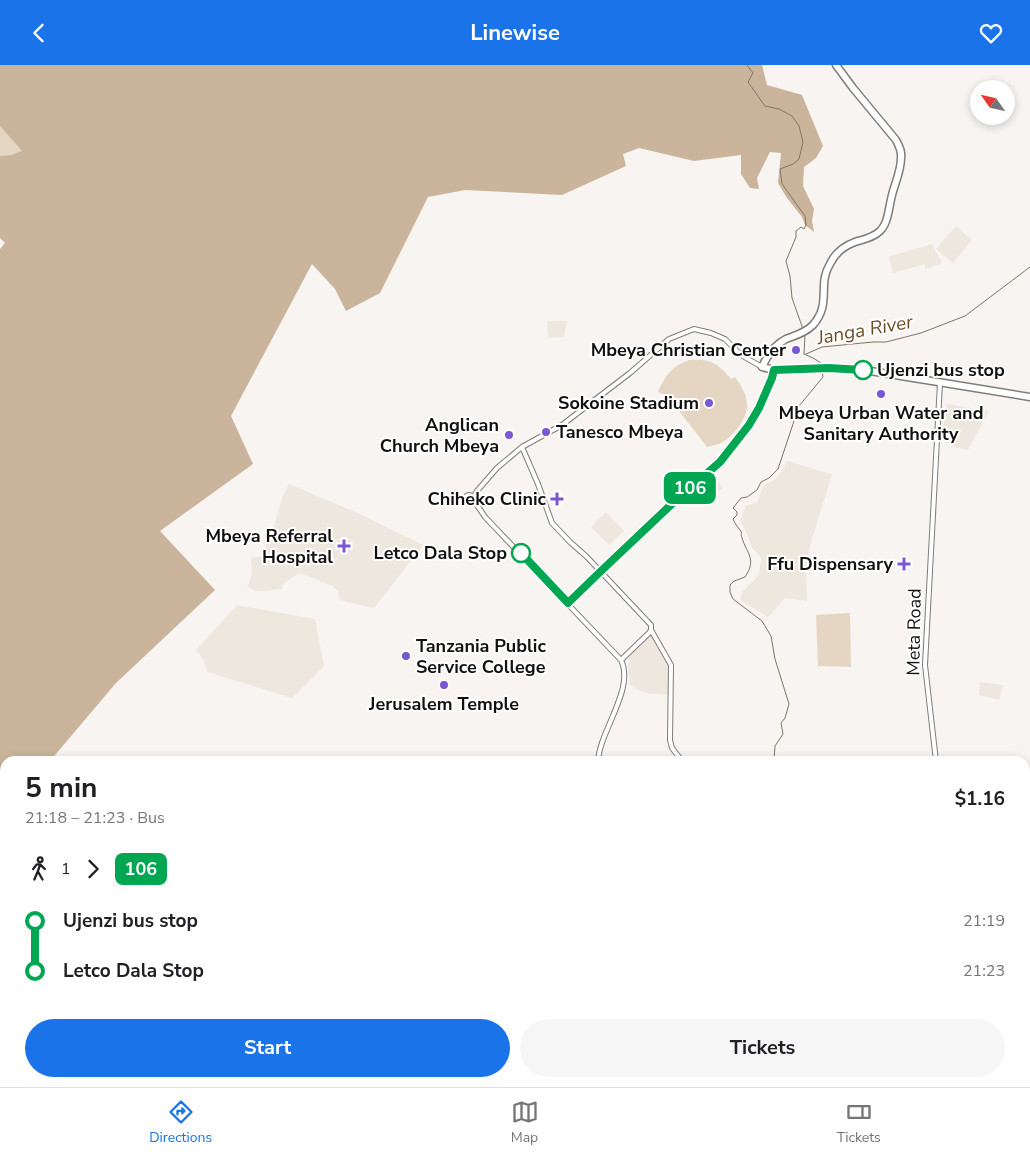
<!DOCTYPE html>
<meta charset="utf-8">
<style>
:root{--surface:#fff;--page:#f6f6f6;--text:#202124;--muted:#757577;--line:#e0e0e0;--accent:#1a73e8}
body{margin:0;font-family:"Nunito Sans",sans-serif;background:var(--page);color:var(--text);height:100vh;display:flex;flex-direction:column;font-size:19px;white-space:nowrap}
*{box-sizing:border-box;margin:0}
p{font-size:16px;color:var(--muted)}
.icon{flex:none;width:28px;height:28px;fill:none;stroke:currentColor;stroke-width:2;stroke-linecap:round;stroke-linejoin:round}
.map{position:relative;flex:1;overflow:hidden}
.panel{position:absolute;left:0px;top:691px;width:1030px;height:331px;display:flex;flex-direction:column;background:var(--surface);border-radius:15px 15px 0 0;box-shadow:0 2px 8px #0003}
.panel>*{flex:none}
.badge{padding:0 10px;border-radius:8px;font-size:18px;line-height:32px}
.needle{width:32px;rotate:304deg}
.buttons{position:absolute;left:970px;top:15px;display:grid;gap:10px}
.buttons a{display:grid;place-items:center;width:45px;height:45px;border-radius:50%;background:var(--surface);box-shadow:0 2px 8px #0003;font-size:25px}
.map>.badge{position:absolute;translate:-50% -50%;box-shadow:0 0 0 2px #fff}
.legs{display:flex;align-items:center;gap:8px;height:55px;padding:0 25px;font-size:16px}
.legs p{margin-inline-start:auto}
.head{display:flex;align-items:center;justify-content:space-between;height:85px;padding:0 25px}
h1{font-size:28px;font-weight:700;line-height:38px}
.cta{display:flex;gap:10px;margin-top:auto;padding:10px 25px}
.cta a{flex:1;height:58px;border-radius:30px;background:var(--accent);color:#fff;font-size:20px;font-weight:700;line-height:58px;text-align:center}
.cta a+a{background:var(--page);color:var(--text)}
ul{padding:0 25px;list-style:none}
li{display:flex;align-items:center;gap:18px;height:50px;font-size:19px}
li i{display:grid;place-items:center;width:8px;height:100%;margin:0 6px;background:currentColor}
li i::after{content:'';width:12px;height:12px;margin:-6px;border:4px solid;border-radius:50%;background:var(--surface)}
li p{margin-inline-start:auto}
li:first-child i{background:linear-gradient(#0000 50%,currentColor 0)}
li:last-child i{background:linear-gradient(currentColor 50%,#0000 0)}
header{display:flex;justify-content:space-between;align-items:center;height:65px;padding:0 25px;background:var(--accent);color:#fff;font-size:22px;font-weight:700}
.tabs{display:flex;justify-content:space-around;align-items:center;height:70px;border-top:1px solid var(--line);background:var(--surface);font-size:14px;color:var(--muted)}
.tabs a{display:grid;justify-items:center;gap:2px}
.tabs .selected{color:var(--accent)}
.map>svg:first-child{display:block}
</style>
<header><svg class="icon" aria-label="back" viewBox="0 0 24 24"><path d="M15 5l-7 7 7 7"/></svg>Linewise<svg class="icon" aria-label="heart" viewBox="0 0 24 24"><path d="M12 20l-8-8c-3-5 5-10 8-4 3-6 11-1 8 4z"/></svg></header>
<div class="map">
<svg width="1030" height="1022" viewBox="0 0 1030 1022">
<rect width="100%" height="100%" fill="#f7f4f1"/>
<path fill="#eee7de" d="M956,161l16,14 -19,23 -17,-14z
M932,179l10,19 -16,6 -2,-5 -31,9 -4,-16z
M547,256h20l-3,16 -16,1z
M947,339l42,7 -21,39 -11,-2 -16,-8z
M787,396l45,13 -20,65 -5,20 -1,8 1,34 -22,-3 -17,19 -28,-17 3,-9 16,-16 2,-17 -9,-11 -7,-18 -5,-8 6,-16 11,-2 6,-17 11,-6 6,-6z
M711,408l12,15 -14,11 -12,-14z
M289,419l73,31 61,30 -49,63 -27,-6 -8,-3 -1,-8 -5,-5 -34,-13 -16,11 -1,5 -19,2h-8l-8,-5 2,-3 3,-9 -1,-16 12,-2 4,-14 3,-5h1l11,-39z
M606,447l18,19 -15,14 -18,-18z
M237,540l78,14 9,47 -32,32 -85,-26 -3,-12 -8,-10z
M652,569l15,24 3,16 -2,21 -22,-2 -10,-4 -6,-5 -2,-17 2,-17 7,-9z
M980,617l23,3 -4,15 -20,-5z"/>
<path fill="#e5d6c4" d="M0,61l23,25 -12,4 -11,1z
M689,295c23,-1 28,3 42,19l4,-2c6,8 13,20 12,30 -1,14 -15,31 -28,37 -4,1 -9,2 -12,3l-38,-49 -6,-4 -5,-2c6,-15 15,-27 31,-32z
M850,548l1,54 -33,-1 -2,-51z"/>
<path fill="#cab59c" d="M0,0h762l5,20 35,10 21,51 -7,12 -12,9 -1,19 11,23 -2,12 2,11 -9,-7 -3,-8 -15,-19 -9,-15 3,-30 -11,-1 -13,26 2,11 -9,-1 -9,-14v-19l-47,6 -55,-13 -16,6 3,12 -64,29 -97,-5 -37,7 -48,96 -34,18 -11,-22 -23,-25 -81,152 22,48 -93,67 55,59 -99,93 -66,78h-45v54l-5,6v-572l5,-6 -5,-5v-82l11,-1 11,-4 -22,-25z"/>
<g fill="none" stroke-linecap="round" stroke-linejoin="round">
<path stroke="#837463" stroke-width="1" d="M747,0l6,8 -5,9 17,24 14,3 13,7 7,10 4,16 -4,17 -6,5 -13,5 2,15 23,32 1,9 -2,4 -3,-2 -5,4v6l-10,24 4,15 2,22 11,31
M804,289l9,4 8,5v3
M804,289l1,-19
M806,289l16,-7 51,-5h13l35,-9 44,-17 65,-49
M774,696l1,-15 8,-12 -2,-11 4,-5 4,-14 -14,-45 -4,-23 -9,-15 -29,-22 -3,-7v-7l4,-4 11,-4c12,-18 2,-23 -3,-39 -2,-5 1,-4 -2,-8 -3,-4 -5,-6 -7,-11l4,-4v-3l-4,-4 8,-10 6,-1 10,-7 4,-8 8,-4 9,-9 21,-63 24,-29 -1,-7
M0,801l5,1
M0,998l5,-2
M120,1018h9
M135,1018l6,4
M473,1018l14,4
M566,1018l4,4
M744,1018l3,4
M454,1022l9,-4
M491,1022h3l5,-4"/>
<defs>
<path id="secondary" d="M522,382l16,37 14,39 18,19 16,14 65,69v5l-2,3 -28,27
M465 434a4 4 0 1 1 8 0a4 4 0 1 1-8 0Z
M473,433l4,-7 20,-23 25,-21 40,-22 13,-10 55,-42 39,-34 25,-10 17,4 14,6 16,16 21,12
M473,434l12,18 136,143c14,29 -21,70 -23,101
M568,538l32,-31 75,-71 45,-39 20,-24 9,-13 10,-17 15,-38
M651,565l20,35 -1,75 2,8 10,13
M936,696l-11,-96 15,-282
M1025,750h5
M790,1018l3,4
M920,1022v-4"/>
<path id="highway" d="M836,0l17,23 43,52c3,6 6,11 5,18 0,13 -6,25 -9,37 -2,8 -3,16 -5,23 -1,4 -4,10 -7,13 -7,7 -16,8 -25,11 -11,4 -20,11 -25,22 -13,21 2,39 -17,61 -8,8 -17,10 -27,14 -12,6 -19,17 -24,28l12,3 55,-2 35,2 166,27
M1022,1022l8,-7"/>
</defs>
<use href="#secondary" stroke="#7f7d7a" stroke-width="6"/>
<use href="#highway" stroke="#7f7d7a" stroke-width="9"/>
<use href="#secondary" stroke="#fff" stroke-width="4"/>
<use href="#highway" stroke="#fff" stroke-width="6"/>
</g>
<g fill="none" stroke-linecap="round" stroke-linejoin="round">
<defs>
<path id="line-1" d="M521,488l47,50 32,-31 75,-71 45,-39 29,-37 10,-17 13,-30 2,-8 55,-2 34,2"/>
</defs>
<use href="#line-1" stroke="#fff" stroke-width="11"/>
<use href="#line-1" stroke="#00a651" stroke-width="8"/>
</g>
<g fill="#7958d2" stroke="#fff" stroke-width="2">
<circle cx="796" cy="285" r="5"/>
<circle cx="881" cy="329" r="5"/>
<circle cx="709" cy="338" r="5"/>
<circle cx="546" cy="367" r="5"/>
<circle cx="509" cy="370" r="5"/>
<path d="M554.5 426.5h5v5h5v5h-5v5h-5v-5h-5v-5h5z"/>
<path d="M341.5 473.5h5v5h5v5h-5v5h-5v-5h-5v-5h5z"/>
<path d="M901.5 491.5h5v5h5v5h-5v5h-5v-5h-5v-5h5z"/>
<circle cx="406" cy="591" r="5"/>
<circle cx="444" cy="620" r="5"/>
</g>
<g fill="#fff" stroke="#00a651" stroke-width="2.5">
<circle cx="863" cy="305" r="9"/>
<circle cx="521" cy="488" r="9"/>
</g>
<g text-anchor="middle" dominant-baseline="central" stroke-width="4" stroke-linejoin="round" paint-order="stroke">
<g font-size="18" font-weight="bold" fill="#121110" stroke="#fff" text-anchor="end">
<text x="786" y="285">Mbeya Christian Center</text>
<text x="699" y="338">Sokoine Stadium</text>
<text x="881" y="348" text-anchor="middle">Mbeya Urban Water and<tspan x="881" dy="21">Sanitary Authority</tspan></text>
<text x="499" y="360">Anglican<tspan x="499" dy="21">Church Mbeya</tspan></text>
<text x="556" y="367" text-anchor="start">Tanesco Mbeya</text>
<text x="546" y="434">Chiheko Clinic</text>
<text x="333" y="471">Mbeya Referral<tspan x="333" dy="21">Hospital</tspan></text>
<text x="893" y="499">Ffu Dispensary</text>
<text x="416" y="581" text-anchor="start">Tanzania Public<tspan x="416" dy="21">Service College</tspan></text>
<text x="444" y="639" text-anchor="middle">Jerusalem Temple</text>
</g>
<g font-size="18" font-weight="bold" fill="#121110" stroke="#fff" text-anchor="start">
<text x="877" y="305">Ujenzi bus stop</text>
<text x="507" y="488" text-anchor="end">Letco Dala Stop</text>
</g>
<g font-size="18" fill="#121110" stroke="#fff">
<text transform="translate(914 567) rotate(-89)">Meta Road</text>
</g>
<g font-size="19" font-style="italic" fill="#6c4d23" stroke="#fff">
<text transform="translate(865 265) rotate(-10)">Janga River</text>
</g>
</g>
</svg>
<div class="buttons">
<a><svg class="needle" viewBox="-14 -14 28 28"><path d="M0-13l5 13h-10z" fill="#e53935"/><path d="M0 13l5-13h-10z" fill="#757577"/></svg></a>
</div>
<b class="badge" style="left:690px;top:423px;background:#00a651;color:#fff">106</b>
<section class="panel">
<div class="head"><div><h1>5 min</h1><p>21:18 – 21:23 · Bus</p></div><b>$1.16</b></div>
<div class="legs"><svg class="icon" aria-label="walk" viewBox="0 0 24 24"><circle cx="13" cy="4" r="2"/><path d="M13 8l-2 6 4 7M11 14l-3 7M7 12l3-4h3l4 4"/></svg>1<svg class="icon" aria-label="forward" viewBox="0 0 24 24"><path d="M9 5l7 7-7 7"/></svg><b class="badge" style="background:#00a651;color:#fff">106</b></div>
<ul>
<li><i style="color:#00a651"></i><b>Ujenzi bus stop</b><p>21:19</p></li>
<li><i style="color:#00a651"></i><b>Letco Dala Stop</b><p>21:23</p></li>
</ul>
<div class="cta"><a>Start</a><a>Tickets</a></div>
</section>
</div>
<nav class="tabs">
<a class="selected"><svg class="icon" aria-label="directions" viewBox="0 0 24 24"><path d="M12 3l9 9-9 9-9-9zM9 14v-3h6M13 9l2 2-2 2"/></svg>Directions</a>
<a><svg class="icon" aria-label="map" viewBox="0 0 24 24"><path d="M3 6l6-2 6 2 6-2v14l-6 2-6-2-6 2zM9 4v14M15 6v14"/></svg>Map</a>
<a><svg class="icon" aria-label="tickets" viewBox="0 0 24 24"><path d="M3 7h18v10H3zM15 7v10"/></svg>Tickets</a>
</nav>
